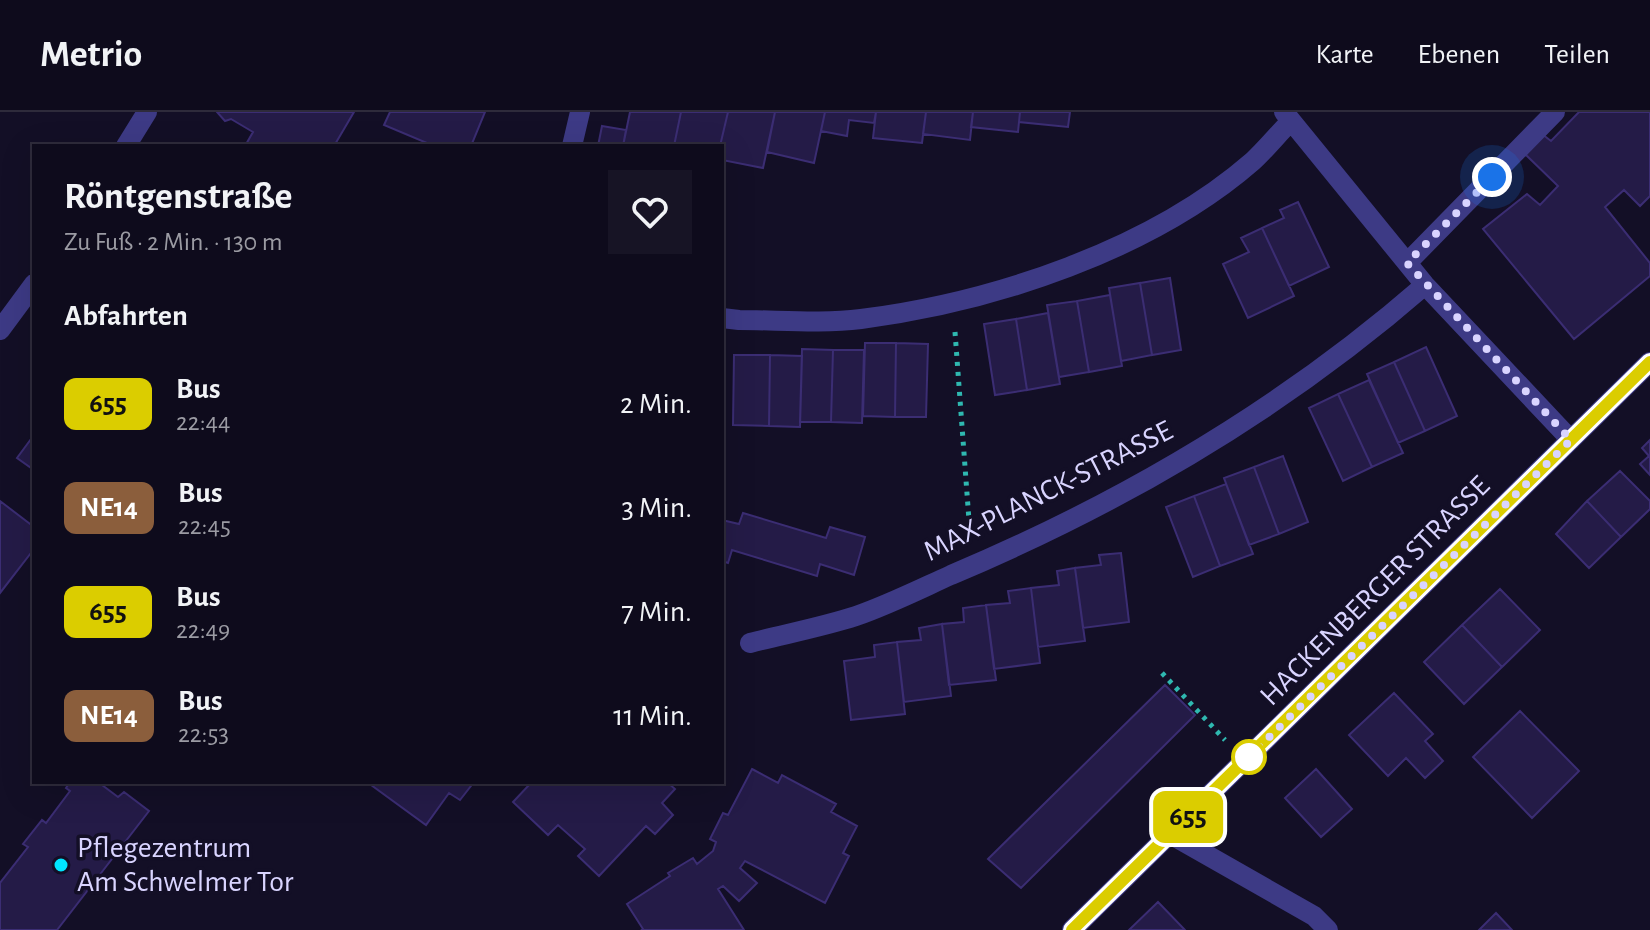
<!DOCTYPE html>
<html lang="de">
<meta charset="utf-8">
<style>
:root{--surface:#0e0b1c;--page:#171425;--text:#f1f3f6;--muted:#9b9ba3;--line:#2e2b3b}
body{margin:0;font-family:"Alegreya Sans",sans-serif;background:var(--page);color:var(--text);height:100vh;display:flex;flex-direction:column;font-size:30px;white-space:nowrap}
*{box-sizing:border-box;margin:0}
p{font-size:26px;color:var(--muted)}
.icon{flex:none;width:44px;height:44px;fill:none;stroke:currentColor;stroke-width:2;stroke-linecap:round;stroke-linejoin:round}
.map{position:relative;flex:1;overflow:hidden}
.drawer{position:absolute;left:32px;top:32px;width:692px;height:640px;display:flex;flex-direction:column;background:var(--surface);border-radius:0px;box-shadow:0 8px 32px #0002,0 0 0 2px var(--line)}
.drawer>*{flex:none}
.badge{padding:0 16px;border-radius:12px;font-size:28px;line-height:52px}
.you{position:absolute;width:40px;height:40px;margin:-20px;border:6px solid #fff;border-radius:50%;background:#1a73e8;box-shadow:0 0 0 12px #1a73e833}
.map>.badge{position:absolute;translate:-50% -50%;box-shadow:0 0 0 4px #fff}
h2{padding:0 32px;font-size:30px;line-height:72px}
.round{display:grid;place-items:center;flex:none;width:84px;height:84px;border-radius:0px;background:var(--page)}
.summary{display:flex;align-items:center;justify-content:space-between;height:136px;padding:0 32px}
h1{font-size:38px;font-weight:700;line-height:60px}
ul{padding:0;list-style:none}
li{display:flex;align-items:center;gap:24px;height:104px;padding:0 32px}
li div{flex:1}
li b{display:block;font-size:30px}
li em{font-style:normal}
li .badge{min-width:88px;font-weight:700;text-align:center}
header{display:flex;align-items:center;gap:48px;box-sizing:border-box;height:112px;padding:0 40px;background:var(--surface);border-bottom:2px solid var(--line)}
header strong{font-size:38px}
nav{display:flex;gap:44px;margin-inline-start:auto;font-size:28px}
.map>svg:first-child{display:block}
</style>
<header>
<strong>Metrio</strong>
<nav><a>Karte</a><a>Ebenen</a><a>Teilen</a></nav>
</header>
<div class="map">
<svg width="1650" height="818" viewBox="0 0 1650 818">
<rect width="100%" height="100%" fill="#130f26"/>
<path fill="#241b47" stroke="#3b2d73" stroke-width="2" d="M217,0h137l-20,34h-89l8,-14 -22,-13 -6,2z
M390,0h95l-14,34h-37l-50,-21z
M630,0h51l-7,34h-51z
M681,0h47l-8,34h-46z
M728,0h47l-12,56 -41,-8 -2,-14z
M775,0h50l-11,51 -47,-11z
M825,0h51l-2,11 -25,-3 -2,16 -26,-5z
M876,0h50l-4,31 -49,-5z
M926,0h47l-3,28 -47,-6z
M973,0h47l-2,20 -47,-5z
M1020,0h50l-2,15 -49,-5z
M1579,0h71v84l-10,10 -16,-16 -19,17 45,56v13l-76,63 -91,-110 44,-35 13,11 18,-19 -34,-33 18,-19 9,7z
M602,14l24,4 -3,16h-25z
M1298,90l31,65 -40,19 -27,-58 22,-10 -4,-8z
M1262,116l32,68 -46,22 -25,-54 26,-12 -8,-14z
M1170,166l11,72 -29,5 -12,-72z
M1140,171l12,72 -31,6 -12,-73z
M1110,183l12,71 -33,6 -12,-71z
M1077,189l12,71 -30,5 -12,-72z
M1048,201l12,71 -33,6 -11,-71z
M1016,207l11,71 -32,5 -11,-71z
M865,231h31l-1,74 -32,-1z
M896,231l32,1 -2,73h-31z
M1426,235l31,69 -32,15 -31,-69z
M802,237l31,1 -2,72h-31z
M833,238h31l-2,73 -31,-1z
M734,243h36l-1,71 -36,-1z
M770,243l32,1 -2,71 -31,-1z
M1394,250l31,69 -27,12 -31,-69z
M1369,268l34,73 -31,14 -34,-73z
M1338,282l34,73 -29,14 -34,-73z
M34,323v35l-17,-12z
M1650,328v35l-10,-11 9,-8 -7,-8z
M1283,344l25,66 -29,12 -25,-67z
M1254,355l25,67 -30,11 -25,-67z
M1620,359l30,30v8l-29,28 -34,-36z
M1226,372l27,70 -33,12 -26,-70z
M1194,384l26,70 -27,11 -27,-70z
M0,389l34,26v22l-34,44z
M1587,389l34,36 -32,31 -33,-34z
M743,401l83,25 4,-11 35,10 -11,38 -34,-11 -3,12 -85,-26 -4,13 -6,-2v-41l17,4z
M1121,441l8,69 -46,6 -8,-60 26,-3 -2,-10z
M1075,456l10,73 -47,6 -7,-59 28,-3 -2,-14z
M1031,476l9,75 -46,6 -8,-64 24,-2 -2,-12z
M1500,477l40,41 -38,37 -40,-42z
M986,493l10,75 -47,5 -7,-61 22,-2 -1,-14z
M942,512l9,72 -47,6 -7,-60 24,-2 -2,-12z
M1462,513l40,42 -38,37 -40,-42z
M897,530l8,72 -54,6 -7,-59 31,-4 -1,-12z
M1165,573l30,30 -174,173 -33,-29z
M1394,581l39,41 -8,7 18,20 -18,17 -19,-20 -18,18 -39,-41z
M1520,599l59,60 -47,47 -59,-61z
M752,657l26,14 4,-8 54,29 -5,8 26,14 -14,27 6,3 -24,47 -80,-42 -5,7 17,15 -18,18 -16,-15 -5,3 26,41h-103l2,-1 -16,-25 43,-28 -2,-3 25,-15 4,6 16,-13 3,-9 -6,-3 13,-26 5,2z
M1316,657l36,40 -31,28 -36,-39z
M70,670h28l20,15 6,-5 25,19 -92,119h-57v-47l28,-36 -5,-3 19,-24 4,3 24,-32 -4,-3z
M367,670h107l-14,18 -11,-7 -23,32z
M528,670h139l8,7 -13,14 11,12 -18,19 -9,-8 -47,50 -21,-20 7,-7 -27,-24 -10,10 -35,-33 17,-18z
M1158,790l27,28h-56z
M1496,801l16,17h-33z"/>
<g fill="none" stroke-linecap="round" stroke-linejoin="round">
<path stroke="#2fb8b0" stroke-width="5" stroke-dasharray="4 6" stroke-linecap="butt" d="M955,220l15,202
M1162,561l63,67"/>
<path stroke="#3d3a85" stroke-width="20" d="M1284,0l141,173 146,155
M126,34l21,-34
M572,34l8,-34
M1407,151l148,-151
M722,206l17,2c40,0 82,4 122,-1 133,-17 290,-69 392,-158 13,-12 25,-27 38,-40
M0,218l34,-46
M750,531c35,-9 72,-16 106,-27 32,-11 64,-27 95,-41 171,-72 334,-168 474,-290
M1170,722l144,82 14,14
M1072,818l578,-568"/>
</g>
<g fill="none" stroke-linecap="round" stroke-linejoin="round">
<defs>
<path id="line" d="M1072,818l578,-568"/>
</defs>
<use href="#line" stroke="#fff" stroke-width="18"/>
<use href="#line" stroke="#dbcd00" stroke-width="12"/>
<path stroke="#d9d4ff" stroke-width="8" stroke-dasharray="0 14.4" d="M1249,645l322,-317 -164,-177 85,-86"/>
</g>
<circle fill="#fff" stroke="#dbcd00" stroke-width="4" cx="1249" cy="645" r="16"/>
<circle fill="#00e5ff" stroke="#130f26" stroke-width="3" cx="61" cy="753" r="8"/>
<g text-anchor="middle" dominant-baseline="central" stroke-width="7" stroke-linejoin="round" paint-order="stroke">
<g font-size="30" fill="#d9d4ff" stroke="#130f26">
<text transform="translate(1048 379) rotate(-27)">MAX-PLANCK-STRASSE</text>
<text transform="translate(1375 479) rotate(-45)">HACKENBERGER STRASSE</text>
</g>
<g font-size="30" fill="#d9d4ff" stroke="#130f26" text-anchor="start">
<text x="77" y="736">Pflegezentrum<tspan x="77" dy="34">Am Schwelmer Tor</tspan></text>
</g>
</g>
</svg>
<div class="you" style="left:1492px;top:65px"></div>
<b class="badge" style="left:1188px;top:705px;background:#dbcd00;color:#111">655</b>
<section class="drawer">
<div class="summary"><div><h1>Röntgenstraße</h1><p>Zu Fuß · 2 Min. · 130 m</p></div><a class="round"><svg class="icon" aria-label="heart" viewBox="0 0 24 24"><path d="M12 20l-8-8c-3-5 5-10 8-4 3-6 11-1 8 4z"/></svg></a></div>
<h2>Abfahrten</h2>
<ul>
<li><span class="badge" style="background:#dbcd00;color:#111">655</span><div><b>Bus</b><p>22:44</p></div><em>2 Min.</em></li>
<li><span class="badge" style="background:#8b5e3c;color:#fff">NE14</span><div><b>Bus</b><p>22:45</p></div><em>3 Min.</em></li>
<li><span class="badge" style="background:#dbcd00;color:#111">655</span><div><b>Bus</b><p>22:49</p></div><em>7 Min.</em></li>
<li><span class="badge" style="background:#8b5e3c;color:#fff">NE14</span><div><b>Bus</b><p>22:53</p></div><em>11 Min.</em></li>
</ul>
</section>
</div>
